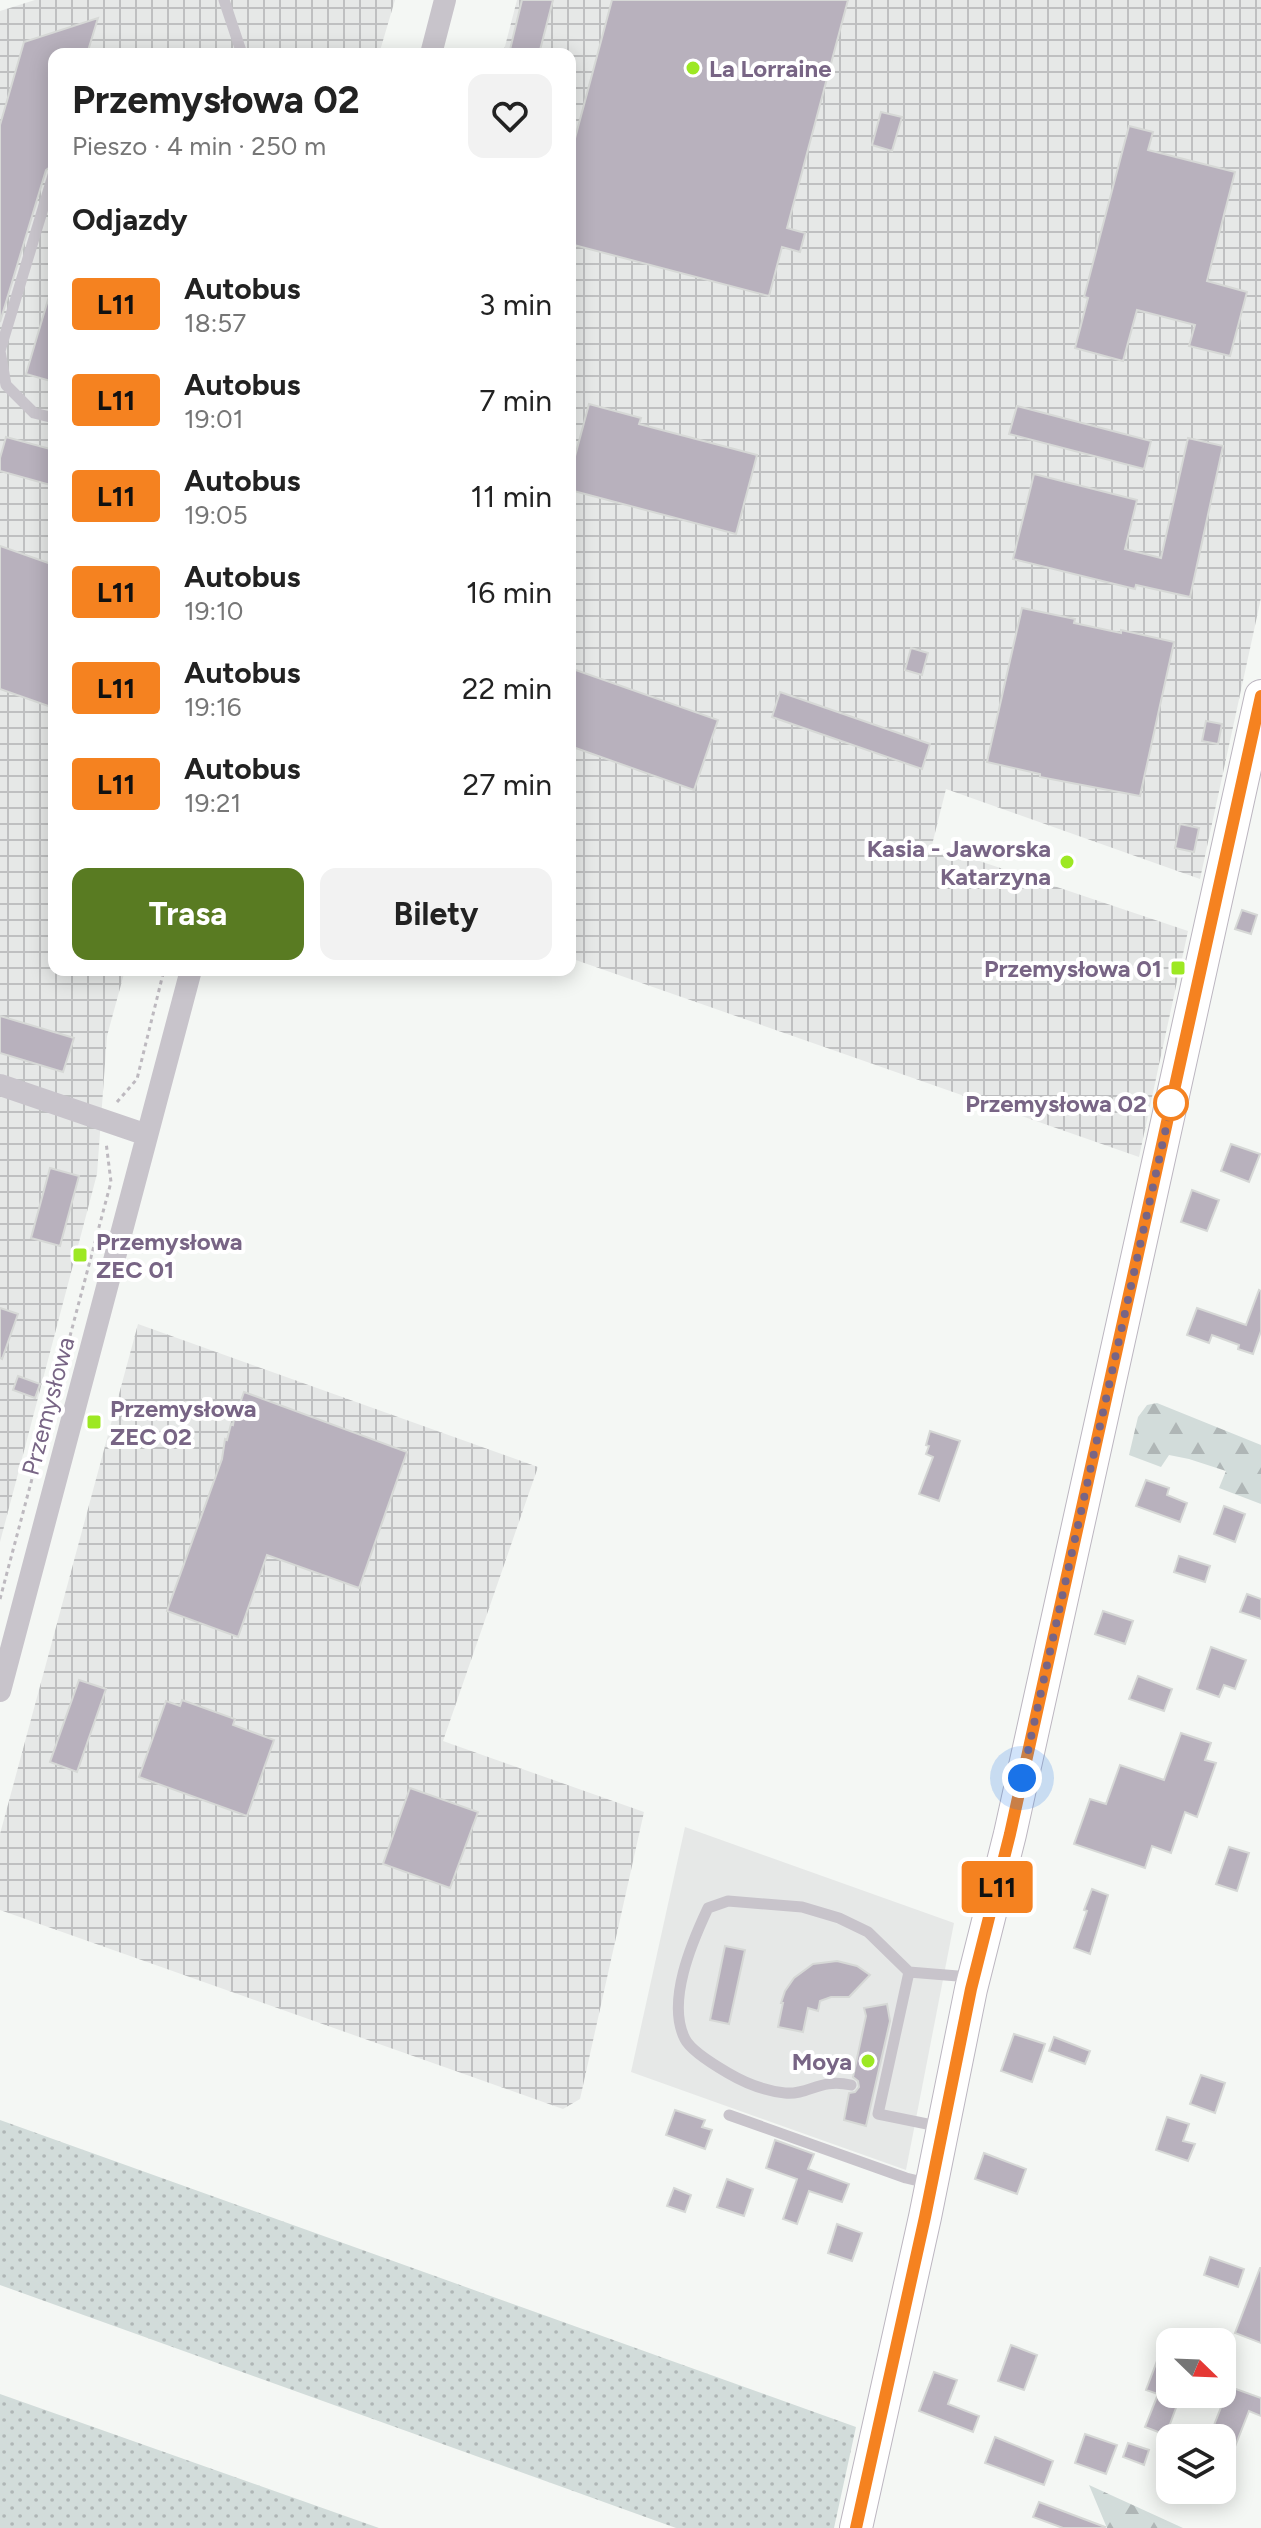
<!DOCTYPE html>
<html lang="pl">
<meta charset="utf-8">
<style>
:root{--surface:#fff;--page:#f2f2f2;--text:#222;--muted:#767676;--accent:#597b22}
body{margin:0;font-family:Figtree,sans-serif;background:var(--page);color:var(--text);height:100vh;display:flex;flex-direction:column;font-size:30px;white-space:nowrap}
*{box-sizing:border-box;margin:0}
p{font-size:26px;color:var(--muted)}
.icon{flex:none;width:44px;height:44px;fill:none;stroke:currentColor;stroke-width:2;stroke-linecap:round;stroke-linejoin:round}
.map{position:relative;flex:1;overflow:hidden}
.side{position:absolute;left:48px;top:48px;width:528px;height:928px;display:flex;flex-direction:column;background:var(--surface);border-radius:16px;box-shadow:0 4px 20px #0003}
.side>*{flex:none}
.badge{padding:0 16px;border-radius:6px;font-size:28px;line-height:52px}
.needle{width:52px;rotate:113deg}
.tools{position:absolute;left:1156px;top:2328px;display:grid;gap:16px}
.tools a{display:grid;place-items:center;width:80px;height:80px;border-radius:16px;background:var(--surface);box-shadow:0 4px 20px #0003;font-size:40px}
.you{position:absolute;width:40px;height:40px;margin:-20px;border:6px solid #fff;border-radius:50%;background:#1a73e8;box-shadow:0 0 0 12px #1a73e833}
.map>.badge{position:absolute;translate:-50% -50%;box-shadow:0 0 0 4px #fff}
h2{padding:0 24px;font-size:30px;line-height:72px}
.round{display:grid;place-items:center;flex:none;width:84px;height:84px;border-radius:16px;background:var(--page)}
.head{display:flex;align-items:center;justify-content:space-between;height:136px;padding:0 24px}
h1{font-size:38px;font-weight:700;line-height:60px}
.button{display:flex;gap:16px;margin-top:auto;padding:16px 24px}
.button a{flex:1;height:92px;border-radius:16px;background:var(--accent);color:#fff;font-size:32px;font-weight:700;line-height:92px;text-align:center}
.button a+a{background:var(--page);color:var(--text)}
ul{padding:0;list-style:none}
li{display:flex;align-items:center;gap:24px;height:96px;padding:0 24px}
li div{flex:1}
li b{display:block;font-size:30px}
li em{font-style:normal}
li .badge{min-width:88px;font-weight:700;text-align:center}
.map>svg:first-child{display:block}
</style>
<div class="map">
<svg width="1261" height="2528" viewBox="0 0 1261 2528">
<defs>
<pattern id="industrial-grid" width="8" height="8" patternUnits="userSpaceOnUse" patternTransform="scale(2)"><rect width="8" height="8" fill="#e6e8e7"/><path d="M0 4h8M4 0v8" fill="none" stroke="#bfc0c1"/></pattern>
<pattern id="grass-dots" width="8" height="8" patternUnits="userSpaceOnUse" patternTransform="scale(2)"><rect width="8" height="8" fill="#d2dcda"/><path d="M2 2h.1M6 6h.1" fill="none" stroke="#afb6b6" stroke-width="1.8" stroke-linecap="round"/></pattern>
<pattern id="forest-firs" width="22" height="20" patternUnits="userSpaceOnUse" patternTransform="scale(2)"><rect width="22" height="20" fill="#d2dcda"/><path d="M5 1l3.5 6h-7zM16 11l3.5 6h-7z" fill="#afb6b6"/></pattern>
</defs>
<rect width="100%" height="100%" fill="#f4f7f4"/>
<path fill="#e6e8e7" d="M685,1827l269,96 -48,247 -275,-98z"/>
<path fill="url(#industrial-grid)" d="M35,0h360l-16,54h-325v916h71l-18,66 -10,138 -97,368v-1531z
M517,0h744v598l-61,281 -254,-90 -14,56 256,86 -49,226 -569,-199v-904h-67z
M138,1324l400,143 -95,274 201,71 -64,287 -17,10 -563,-199v-76z"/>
<path fill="url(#grass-dots)" d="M0,2120l856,307 -22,101h-158l-676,-243z
M0,2394l379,134h-379z"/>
<path fill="url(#forest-firs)" d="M1157,1403l104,42v59l-42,-16 7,-17 -37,-12 -20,-4 -8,12 -32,-12 9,-38 9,-12z
M1089,2485l94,43h-76z"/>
<path fill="#b8b1bd" stroke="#d6d8d6" stroke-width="2" d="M522,0h31l-14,54h-30z
M612,0h236l-61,228 18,5 -5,19 -18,-5 -13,49 -199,-52v-87z
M98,18l-11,36h-33v110l-8,6 -46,152v-197l24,-83z
M881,112l21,5 -10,34 -20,-6z
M1129,126l24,6 -5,18 87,22 -28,109 40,11 -17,64 -41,-10 6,-21 -58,-15 -14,51 -48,-13 13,-50 -4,-1z
M50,293l4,1v88l-28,-8z
M589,404l52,14 -2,6 118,31 -21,79 -166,-44v-15z
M1017,406l134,35 -7,28 -135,-35z
M6,437l48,13v36l-54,-15v-13z
M1188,438l35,8 -33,151 -54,-12 -1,4 -122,-30 21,-85 103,26 -12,49 36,9z
M0,546l54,19v143l-54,-19z
M1022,608l53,11 -1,4 47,10v-3l53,12 -34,154 -100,-19v-3l-53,-12z
M911,648l17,5 -6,22 -17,-5z
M570,668l148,52 -24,70 -124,-44z
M780,692l150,52 -8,25 -150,-52z
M1206,721l16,3 -4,20 -16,-3z
M1180,824l19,4 -5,24 -19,-4z
M1242,910l15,5 -6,19 -16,-5z
M0,1016l74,22 -11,34 -63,-19z
M1231,1144l29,10 -11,28 -28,-11z
M50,1168l29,8 -19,70 -29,-8z
M1192,1190l27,10 -12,31 -26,-9z
M1259,1290l2,1v40l-8,23 -15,-5 1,-4 -27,-10 -3,8 -22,-8 10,-27 49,17z
M0,1308l18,6 -16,45 -2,-1z
M18,1376l22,8 -5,14 -22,-8z
M244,1392l163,60 -48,136 -92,-33 -29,82 -71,-26 55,-152 3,-20 2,1 4,-16 2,1 3,-17 2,1z
M930,1431l30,10 -21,60 -20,-7 14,-37 -7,-3 3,-8 -3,-1z
M1146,1480l23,8 -2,7 20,8 -7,19 -44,-16z
M1224,1506l21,8 -10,28 -21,-8z
M1179,1556l31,10 -5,16 -31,-10z
M1247,1594l14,5v20l-21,-7z
M1103,1611l30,10 -8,23 -30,-10z
M1211,1647l35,13 -11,29 -11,-4 -5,12 -22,-8z
M1138,1676l34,13 -8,22 -35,-12z
M79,1680l27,9 -29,83 -27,-10z
M182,1700l53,19 -2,6 41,15 -27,76 -108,-39 27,-76 14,5z
M1181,1733l30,10 -6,17 11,3 -19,54 -12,-5 -14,41 -19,-7 -7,22 -71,-24 16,-45 16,5 14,-39 44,15z
M410,1788l68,24 -28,76 -67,-24z
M1229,1847l20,6 -12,38 -21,-7z
M1092,1889l16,6 -18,59 -16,-6 13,-37 -3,-1z
M725,1946l20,4 -16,74 -19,-4z
M837,1961l20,5 13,9 -21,22h-18l-11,4 -2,10 -10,-3 -5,24 -25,-5 5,-24h-2l4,-12 9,-13 19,-14z
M887,2004l3,17 -24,105 -22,-6 5,-27 6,-1 4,-5 -1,-6 -5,-4 13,-61 -2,-8z
M1014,2034l31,10 -13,38 -31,-11z
M1054,2037l36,14 -5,13 -36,-13z
M1201,2075l24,8 -10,30 -25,-9z
M675,2110l30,10 -3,7 10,3 -7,19 -39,-14z
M1167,2117l22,7 -6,17 12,3 -7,17 -32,-11z
M775,2140l39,14 -6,15 41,15 -7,18 -33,-11 -12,33 -14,-5 14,-40 -31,-11z
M984,2153l42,16 -9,25 -42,-15z
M727,2179l26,10 -9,27 -27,-9z
M674,2188l17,7 -6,17 -18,-6z
M837,2224l25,9 -10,28 -24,-8z
M1210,2257l34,12 -6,18 -34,-12z
M1260,2268h1v75l-26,-10z
M1168,2332l2,50 -4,12h15l-15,41 -21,-8 13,-33 -12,-4z
M1011,2345l26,10 -13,35 -26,-9z
M934,2372l23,8 -9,24 31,12 -6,16 -54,-21z
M1222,2384l39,14v18l-12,-5 -26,66 -1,-39h-13l14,-36z
M1085,2434l32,11 -11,29 -31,-11z
M995,2437l58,24 -9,24 -59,-22z
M1128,2443l21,7 -5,15 -21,-8z
M1039,2502l66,25 -1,1h-41l-30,-11z"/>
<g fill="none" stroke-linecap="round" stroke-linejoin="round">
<defs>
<path id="secondary" d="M856,2528l69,-311 46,-228 39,-155 251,-1138"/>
</defs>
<use href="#secondary" stroke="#bcb6c0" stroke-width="34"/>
<path stroke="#bdb9bf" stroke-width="3" stroke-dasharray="4 4" stroke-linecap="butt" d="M117,1102l20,-23 27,-109
M0,1599l111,-417 -5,-40"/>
<path stroke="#c8c4cb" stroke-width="11" d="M224,0l18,54
M54,172l-54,179 6,34 28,28 20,5
M851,2085c-32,-7 -41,10 -66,8 -19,-2 -40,-10 -57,-20 -12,-7 -37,-22 -43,-34 -19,-37 7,-97 23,-131l20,-7 74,6 37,11 29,14 41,40
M729,2115l177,63 25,6
M942,2127l-64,-13 31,-142 61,5"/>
<path stroke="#c8c4cb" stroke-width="22" d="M431,54l14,-54
M0,1085l147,50
M0,1691l191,-721"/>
<use href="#secondary" stroke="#fff" stroke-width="32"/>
</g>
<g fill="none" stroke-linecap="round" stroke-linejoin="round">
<defs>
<path id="line" d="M856,2528l69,-311 46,-228 39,-155 251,-1138"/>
</defs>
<use href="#line" stroke="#fff" stroke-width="18"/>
<use href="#line" stroke="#f58220" stroke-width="12"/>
<path stroke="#786585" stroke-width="8" stroke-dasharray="0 14.4" d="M1022,1778l152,-686 -3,11"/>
</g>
<g fill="#9de823" stroke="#fff" stroke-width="3">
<circle cx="693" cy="68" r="8"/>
<circle cx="1067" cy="862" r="8"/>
<rect x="1170" y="960" width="16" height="16" rx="4"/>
<rect x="72" y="1247" width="16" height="16" rx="4"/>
<rect x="86" y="1414" width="16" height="16" rx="4"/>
<circle cx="868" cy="2061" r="8"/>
</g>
<circle fill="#fff" stroke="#f58220" stroke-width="4" cx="1171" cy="1103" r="16"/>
<g text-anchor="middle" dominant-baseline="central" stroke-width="8" stroke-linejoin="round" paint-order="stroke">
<g font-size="24" font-weight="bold" fill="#786585" stroke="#fff" text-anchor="start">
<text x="709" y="68">La Lorraine</text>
<text x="1051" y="848" text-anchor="end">Kasia - Jaworska<tspan x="1051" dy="28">Katarzyna</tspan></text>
<text x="1162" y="968" text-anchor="end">Przemysłowa 01</text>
<text x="96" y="1241">Przemysłowa<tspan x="96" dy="28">ZEC 01</tspan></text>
<text x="110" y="1408">Przemysłowa<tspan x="110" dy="28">ZEC 02</tspan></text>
<text x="852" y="2061" text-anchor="end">Moya</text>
</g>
<g font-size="24" font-weight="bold" fill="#786585" stroke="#fff" text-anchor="end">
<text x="1147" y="1103">Przemysłowa 02</text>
</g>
<g font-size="24" fill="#786585" stroke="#fff">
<text transform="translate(48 1406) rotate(-75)">Przemysłowa</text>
</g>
</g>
</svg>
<div class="tools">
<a><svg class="needle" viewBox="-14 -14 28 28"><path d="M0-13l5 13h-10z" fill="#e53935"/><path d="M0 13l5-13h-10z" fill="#767676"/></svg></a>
<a><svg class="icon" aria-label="layers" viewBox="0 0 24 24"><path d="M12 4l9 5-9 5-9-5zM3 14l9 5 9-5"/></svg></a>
</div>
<div class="you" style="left:1022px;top:1778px"></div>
<b class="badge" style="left:997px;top:1887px;background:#f58220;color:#111">L11</b>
<section class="side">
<div class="head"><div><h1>Przemysłowa 02</h1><p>Pieszo · 4 min · 250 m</p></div><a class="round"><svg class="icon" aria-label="heart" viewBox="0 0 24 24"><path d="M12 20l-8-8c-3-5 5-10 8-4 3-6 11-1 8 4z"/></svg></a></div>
<h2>Odjazdy</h2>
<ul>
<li><span class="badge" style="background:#f58220;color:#111">L11</span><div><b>Autobus</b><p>18:57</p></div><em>3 min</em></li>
<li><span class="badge" style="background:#f58220;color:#111">L11</span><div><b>Autobus</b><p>19:01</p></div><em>7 min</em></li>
<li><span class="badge" style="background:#f58220;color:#111">L11</span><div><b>Autobus</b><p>19:05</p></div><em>11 min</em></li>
<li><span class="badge" style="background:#f58220;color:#111">L11</span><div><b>Autobus</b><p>19:10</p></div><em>16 min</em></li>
<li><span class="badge" style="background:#f58220;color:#111">L11</span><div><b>Autobus</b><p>19:16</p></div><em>22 min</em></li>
<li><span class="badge" style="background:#f58220;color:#111">L11</span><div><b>Autobus</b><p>19:21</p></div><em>27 min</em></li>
</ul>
<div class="button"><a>Trasa</a><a>Bilety</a></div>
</section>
</div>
